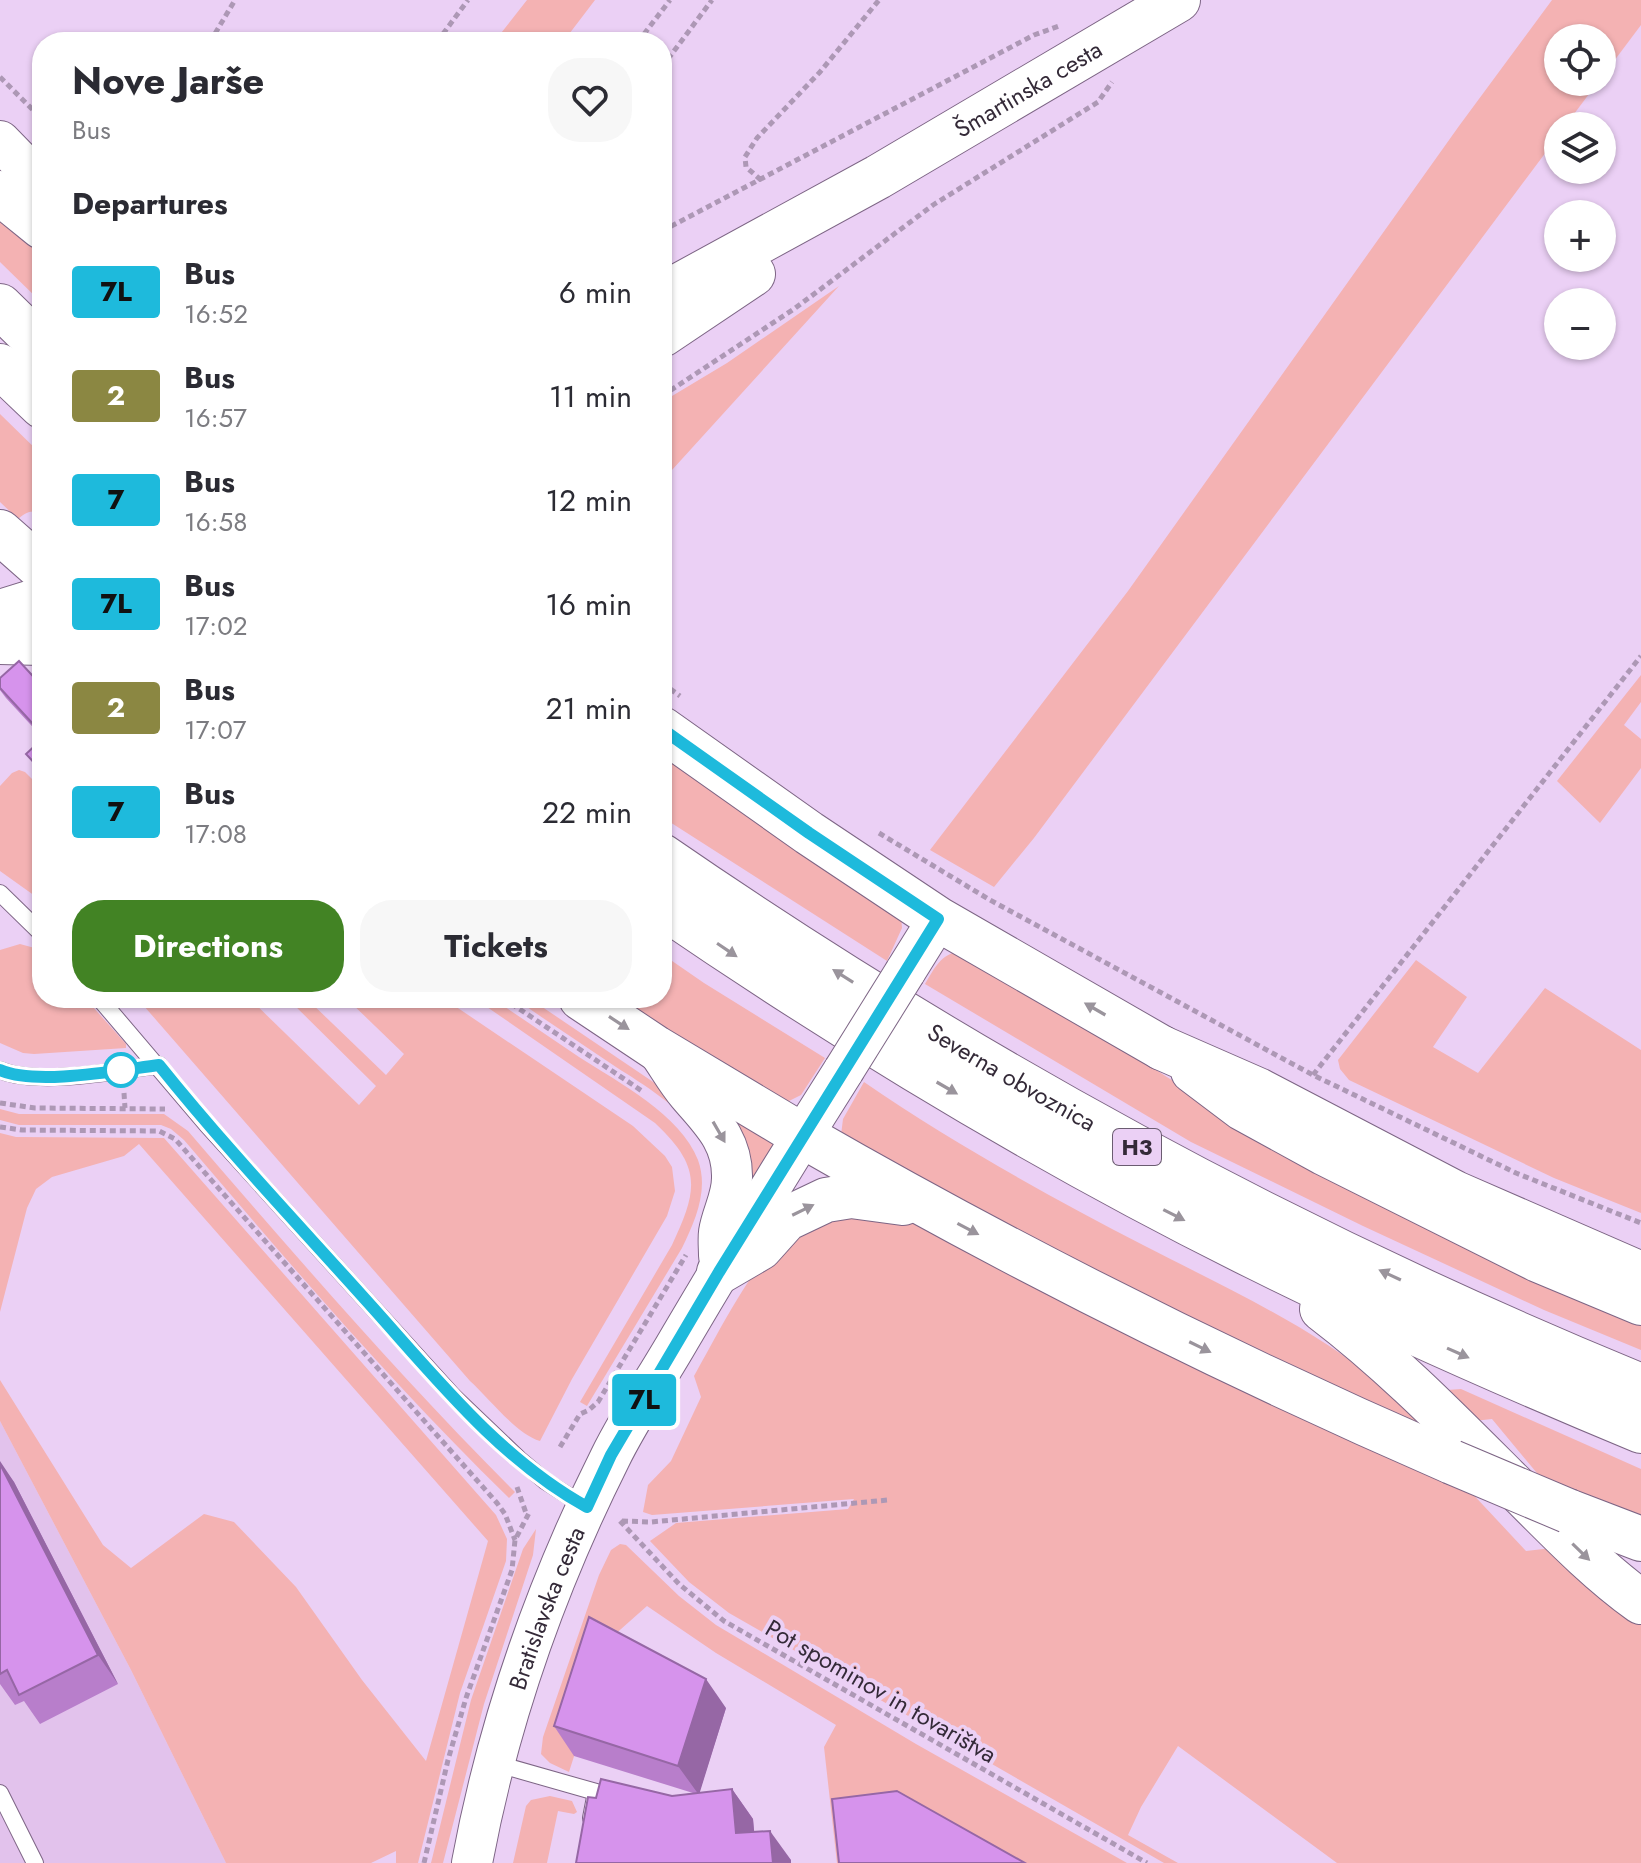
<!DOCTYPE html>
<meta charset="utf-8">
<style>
:root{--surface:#fff;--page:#f7f7f7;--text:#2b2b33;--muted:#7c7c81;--accent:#428324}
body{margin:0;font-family:Jost,sans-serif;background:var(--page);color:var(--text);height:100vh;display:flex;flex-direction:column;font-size:30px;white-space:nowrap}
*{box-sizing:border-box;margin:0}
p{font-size:26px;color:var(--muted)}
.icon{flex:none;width:44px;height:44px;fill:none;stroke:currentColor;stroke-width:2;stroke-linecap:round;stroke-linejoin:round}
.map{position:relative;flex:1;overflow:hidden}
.panel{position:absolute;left:32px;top:32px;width:640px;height:976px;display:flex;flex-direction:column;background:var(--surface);border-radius:32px;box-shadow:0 2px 6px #0004}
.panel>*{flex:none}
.badge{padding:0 16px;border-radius:6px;font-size:28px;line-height:52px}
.buttons{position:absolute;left:1544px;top:24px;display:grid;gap:16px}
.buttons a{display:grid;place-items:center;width:72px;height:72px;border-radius:50%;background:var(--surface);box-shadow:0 2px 6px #0004;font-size:40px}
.map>.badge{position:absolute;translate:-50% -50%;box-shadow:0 0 0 4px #fff}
h2{padding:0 40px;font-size:30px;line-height:72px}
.round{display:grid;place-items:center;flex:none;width:84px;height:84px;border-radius:32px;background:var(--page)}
.overview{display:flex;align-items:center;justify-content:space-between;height:136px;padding:0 40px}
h1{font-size:38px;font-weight:700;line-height:60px}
.button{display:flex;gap:16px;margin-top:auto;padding:16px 40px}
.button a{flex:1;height:92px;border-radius:32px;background:var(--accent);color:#fff;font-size:32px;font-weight:700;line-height:92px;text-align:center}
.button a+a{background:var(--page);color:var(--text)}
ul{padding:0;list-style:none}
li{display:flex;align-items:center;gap:24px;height:104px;padding:0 40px}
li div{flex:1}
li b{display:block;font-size:30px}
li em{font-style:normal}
li .badge{min-width:88px;font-weight:700;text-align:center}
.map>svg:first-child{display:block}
</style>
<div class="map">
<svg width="1641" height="1863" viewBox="0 0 1641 1863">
<rect width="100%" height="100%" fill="#ebd0f5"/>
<path fill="#e2c2ec" d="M0,1421l131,249 95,193h-226z"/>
<path fill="#f4b2b3" d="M527,0h68l-32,42h-69z
M1552,0h89v25l-39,52v-39h-44v44h40l-33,44h-7v10l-524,702 -40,49 -64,-37 198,-259 331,-465z
M0,212l42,34v57l-42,-41z
M839,286l-177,195v-79l65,-39z
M0,414l42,41v59c-11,-5 -15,-2 -24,5l-18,-17z
M1641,675v27l-17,23 17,14v29l-41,55 -43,-42z
M662,754l239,162 1,12 -15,33 -225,-144z
M19,770l6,2 17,17v112l-42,-30v-85l12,-13z
M20,944l22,6v48h43l41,46v4l-92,6 -11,-1 -23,-10v-93z
M961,951l42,20 198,128 440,217v34l-97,-40 -181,-84 -172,-84 -266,-158c10,-16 15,-30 36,-33z
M662,954l42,29 121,75 -24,37 -14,7 -174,-104h49z
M1416,960l51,37 -34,50 45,26 67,-85 96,62v163l-87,-35 -205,-98 -9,-11 -2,-9z
M137,998h112l110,107 17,-19 -89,-88h19l80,77 18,-21 -58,-56h97l190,128 32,30 7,11 3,24 -8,25 -95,163 -32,62c-24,-7 -51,-43 -70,-60z
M474,998h18c29,20 58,39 87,59 39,25 102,58 119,103 11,30 -3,61 -16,88l-95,158 -7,-4 92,-157c26,-55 30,-78 -17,-122z
M514,998h15l139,94c43,38 55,52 50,111l-4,-1c3,-24 -1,-51 -16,-70 -21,-27 -54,-47 -82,-65 -34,-23 -68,-45 -102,-69z
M864,1082c89,61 184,114 279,163 75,39 173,83 237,139 15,13 29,29 43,43l-305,-144 -277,-148 2,-16z
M0,1109l19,5h145l24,17c106,123 212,246 327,361l-6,6c-116,-113 -220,-235 -325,-358l-13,-11 -10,-4h-142l-19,-5z
M728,1112l49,29 -25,42z
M0,1133l16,4 148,1 332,377 11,24 -1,22 -46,132 -42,170h-22v-12l-25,12h-145l-95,-193 -131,-249v-41l103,165 28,23 73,-54 30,8 62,65 66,93 64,81 62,-220 -349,-397 -15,12 -72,21 -16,12 -9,19 -27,104z
M831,1214l82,7 556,269 57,61 26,-3 78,70 11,6v239h-304l-159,-117 -37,61 -13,28 50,28h-14l-435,-250 -40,-31 -39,-41 26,-18 172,-14 6,-10 -202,16 -9,-3 5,-27 23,-24 30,-64 -7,-21c20,-35 61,-118 93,-139 13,-9 30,-15 44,-23z
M1461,1389l180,80v49l-100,-40 -49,-59 -18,2 -27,-31z
M536,1529l-3,26 -49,149 -41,159h-12l40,-163 52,-151z
M620,1544l6,1 53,51 37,29 200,119 211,119h-290l-13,-116 12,-22 -120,-72 -69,-47 -35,31 -43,135 -19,-9 -9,-9 2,-17 56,-162 12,-25z
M550,1796l22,5 5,11 -3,2 -16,-3 -11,52h-34l13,-57 5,-6z"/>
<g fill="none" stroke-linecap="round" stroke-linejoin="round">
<defs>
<path id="service" d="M0,893l42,41
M99,998l108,127 246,271 66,63 26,22 41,26
M0,1070c36,16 118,1 159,-5
M494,1763l102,29 -5,26
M0,1793l35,70"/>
<g id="tertiary">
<path d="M0,141l42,43"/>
<path d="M905,972l33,-53"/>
<path d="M656,1048c11,15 20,32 32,46 22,26 45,46 44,84 0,20 -10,35 -13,54 -1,7 0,16 0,24"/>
<path id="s1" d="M472,1863c26,-140 74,-277 138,-405 20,-41 47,-80 70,-120 53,-90 108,-180 164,-268"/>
</g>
<g id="secondary">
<path id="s2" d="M662,295l216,-118 300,-177"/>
<path d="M662,335l91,-61"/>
<path d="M1193,1071l49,37 82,45 214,107 103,43"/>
</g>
<path id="primary" d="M0,532l42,37
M0,612l42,-13
M0,642l42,1
M662,729l147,104 129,86 224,129
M581,998l75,50 147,88"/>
<g id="trunk">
<path d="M0,193l42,34"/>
<path d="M0,306l42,41"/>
<path d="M0,366l42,40"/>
<path id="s3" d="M662,856c306,211 634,389 979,530"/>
<path d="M662,906c190,130 387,249 593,351 127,63 256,120 386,174"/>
<path d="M1162,1048l96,42 197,103 186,81"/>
<path d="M803,1136c210,121 426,229 649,326"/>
<path d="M719,1272l41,-24 26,-29 40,-19 25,-4 52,7"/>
<path d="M1322,1309c67,51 125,110 184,169 44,43 85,88 135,124"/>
<path d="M1568,1511l73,28"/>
</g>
</defs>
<use href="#service" stroke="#7d6585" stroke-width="18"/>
<use href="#tertiary" stroke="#7d6585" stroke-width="42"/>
<use href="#secondary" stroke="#7d6585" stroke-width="46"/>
<use href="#primary" stroke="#7d6585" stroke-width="46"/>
<use href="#trunk" stroke="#7d6585" stroke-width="46"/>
<path stroke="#ad98b5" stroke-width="5" stroke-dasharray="6 4" stroke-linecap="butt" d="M210,42l25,-42
M437,42l31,-42
M638,42l32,-42
M662,67l50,-67
M0,77l42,42
M761,180l-15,-13 -1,-10 12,-19 63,-66 59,-72
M662,231l372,-196 25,-9
M662,396l132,-87 139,-104 165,-103 14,-20
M662,683l18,13
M879,833l111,67 323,175 203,98 125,50
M503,998l139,93
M1313,1075l328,-419
M124,1093l1,15
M0,1103l35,5 130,1
M0,1127l22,3 137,1 16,8 322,364 8,11 10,26
M560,1447l20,-33 9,-4 9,-8 88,-147
M517,1487l10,29
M620,1521l59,63 45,37 423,242
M622,1521l29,1 237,-22
M424,1863l24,-103 18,-62 46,-128 3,-30 15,-29"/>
<use href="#service" stroke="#fff" stroke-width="16"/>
<use href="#tertiary" stroke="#fff" stroke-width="40"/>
<use href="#secondary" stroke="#fff" stroke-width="44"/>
<use href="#primary" stroke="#fff" stroke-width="44"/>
<use href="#trunk" stroke="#fff" stroke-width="44"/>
<defs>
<path id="tertiary-bridge" d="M844,1070l61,-98"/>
<path id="trunk-bridge" d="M1452,1462l116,49"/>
</defs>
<use href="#tertiary-bridge" stroke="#7d6585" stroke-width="42" stroke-linecap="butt"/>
<use href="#trunk-bridge" stroke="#7d6585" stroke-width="46" stroke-linecap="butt"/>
<use href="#tertiary-bridge" stroke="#fff" stroke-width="40"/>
<use href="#trunk-bridge" stroke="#fff" stroke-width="44"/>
</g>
<path fill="#b87ecb" d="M0,678l42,8v51l-36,-39 -6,-8z
M42,739v36l-16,-21z
M0,1464l14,18 104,202 -78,40 -16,-23 -9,4 -15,-21z
M726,1708l-27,85 33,-4 21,30 1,13 37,28 -195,-62 76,-2 21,-3 -119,-37 -20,-30z"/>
<path fill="#9667a5" d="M0,1461l14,21 104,202 -20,-29 -98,-191z
M706,1679l20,29 -27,87 -21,-29z
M732,1789l21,30 4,43 -21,-29z
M770,1831l21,29v3h-18z"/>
<path fill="#d693ec" stroke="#9667a5" stroke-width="2" d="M19,661l23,25v32l-8,7 -34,-37v-10z
M42,739v32l-16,-17z
M0,1464l98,191 -79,40 -12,-25 -7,4z
M589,1617l117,62 -28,87 -124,-40z
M601,1779l71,17 60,-7 4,44 34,-2 3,32h-197l12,-66 8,1z
M897,1791l128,72h-186l-7,-64z"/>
<defs><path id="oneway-solid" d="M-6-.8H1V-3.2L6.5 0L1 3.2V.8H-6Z" transform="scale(2)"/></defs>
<g fill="#9a949c">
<use href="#oneway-solid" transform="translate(727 950) rotate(34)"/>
<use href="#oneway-solid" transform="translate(843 976) rotate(-148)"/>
<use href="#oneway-solid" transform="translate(1095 1009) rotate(-150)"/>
<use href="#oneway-solid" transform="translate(619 1023) rotate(33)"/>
<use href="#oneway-solid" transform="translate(947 1088) rotate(30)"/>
<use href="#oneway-solid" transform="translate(719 1132) rotate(60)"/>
<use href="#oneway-solid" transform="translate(803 1210) rotate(-26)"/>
<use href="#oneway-solid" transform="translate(1174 1215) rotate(27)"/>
<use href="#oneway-solid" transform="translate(968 1229) rotate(28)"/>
<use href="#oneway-solid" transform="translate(1390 1275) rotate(-155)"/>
<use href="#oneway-solid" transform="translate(1200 1347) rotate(26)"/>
<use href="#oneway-solid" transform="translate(1458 1353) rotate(24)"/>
<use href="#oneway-solid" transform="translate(1581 1552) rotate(44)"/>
</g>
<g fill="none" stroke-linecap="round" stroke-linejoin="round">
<defs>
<path id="line" d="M0,1070c36,16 119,0 159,-5 65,81 136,156 206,234 67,74 133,159 222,208l24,-52 108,-183 219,-353 -129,-86 -147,-104"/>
</defs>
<use href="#line" stroke="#fff" stroke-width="18"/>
<use href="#line" stroke="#1ebadc" stroke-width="12"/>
</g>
<circle fill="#fff" stroke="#1ebadc" stroke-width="4" cx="121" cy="1070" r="16"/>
<g text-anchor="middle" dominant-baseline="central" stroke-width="8" stroke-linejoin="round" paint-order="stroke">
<rect fill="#ebd0f5" stroke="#6b5c71" stroke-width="2" x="1113" y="1129" width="48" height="36" rx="6"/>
<g font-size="22" font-weight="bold" fill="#342a38">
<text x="1137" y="1147">H3</text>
</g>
<g font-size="24" fill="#342a38" stroke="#ebd0f5">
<text stroke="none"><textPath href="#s2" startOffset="420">Šmartinska cesta</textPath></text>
<text stroke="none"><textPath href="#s3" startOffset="414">Severna obvoznica</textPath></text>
<text stroke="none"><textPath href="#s1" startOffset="266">Bratislavska cesta</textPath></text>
<text transform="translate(881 1691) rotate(30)">Pot spominov in tovarištva</text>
</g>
</g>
</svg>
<div class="buttons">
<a><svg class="icon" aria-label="locate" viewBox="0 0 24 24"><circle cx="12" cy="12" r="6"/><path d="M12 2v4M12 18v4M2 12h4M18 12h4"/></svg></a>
<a><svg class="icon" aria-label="layers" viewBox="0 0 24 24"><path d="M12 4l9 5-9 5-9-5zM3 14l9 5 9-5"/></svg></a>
<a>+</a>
<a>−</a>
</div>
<b class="badge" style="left:644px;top:1400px;background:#1ebadc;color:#111">7L</b>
<section class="panel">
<div class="overview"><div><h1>Nove Jarše</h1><p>Bus</p></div><a class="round"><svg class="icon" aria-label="heart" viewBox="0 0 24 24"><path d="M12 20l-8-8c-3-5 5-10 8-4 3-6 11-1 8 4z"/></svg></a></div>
<h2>Departures</h2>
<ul>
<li><span class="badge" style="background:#1ebadc;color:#111">7L</span><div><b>Bus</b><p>16:52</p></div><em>6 min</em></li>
<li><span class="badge" style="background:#8b8742;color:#fff">2</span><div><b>Bus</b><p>16:57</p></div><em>11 min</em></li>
<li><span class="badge" style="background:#1ebadc;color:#111">7</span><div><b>Bus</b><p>16:58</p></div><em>12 min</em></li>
<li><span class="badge" style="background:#1ebadc;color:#111">7L</span><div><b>Bus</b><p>17:02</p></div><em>16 min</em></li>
<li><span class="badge" style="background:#8b8742;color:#fff">2</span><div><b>Bus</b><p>17:07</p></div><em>21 min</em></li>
<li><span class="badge" style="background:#1ebadc;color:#111">7</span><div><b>Bus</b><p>17:08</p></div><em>22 min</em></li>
</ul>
<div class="button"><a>Directions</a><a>Tickets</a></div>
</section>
</div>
